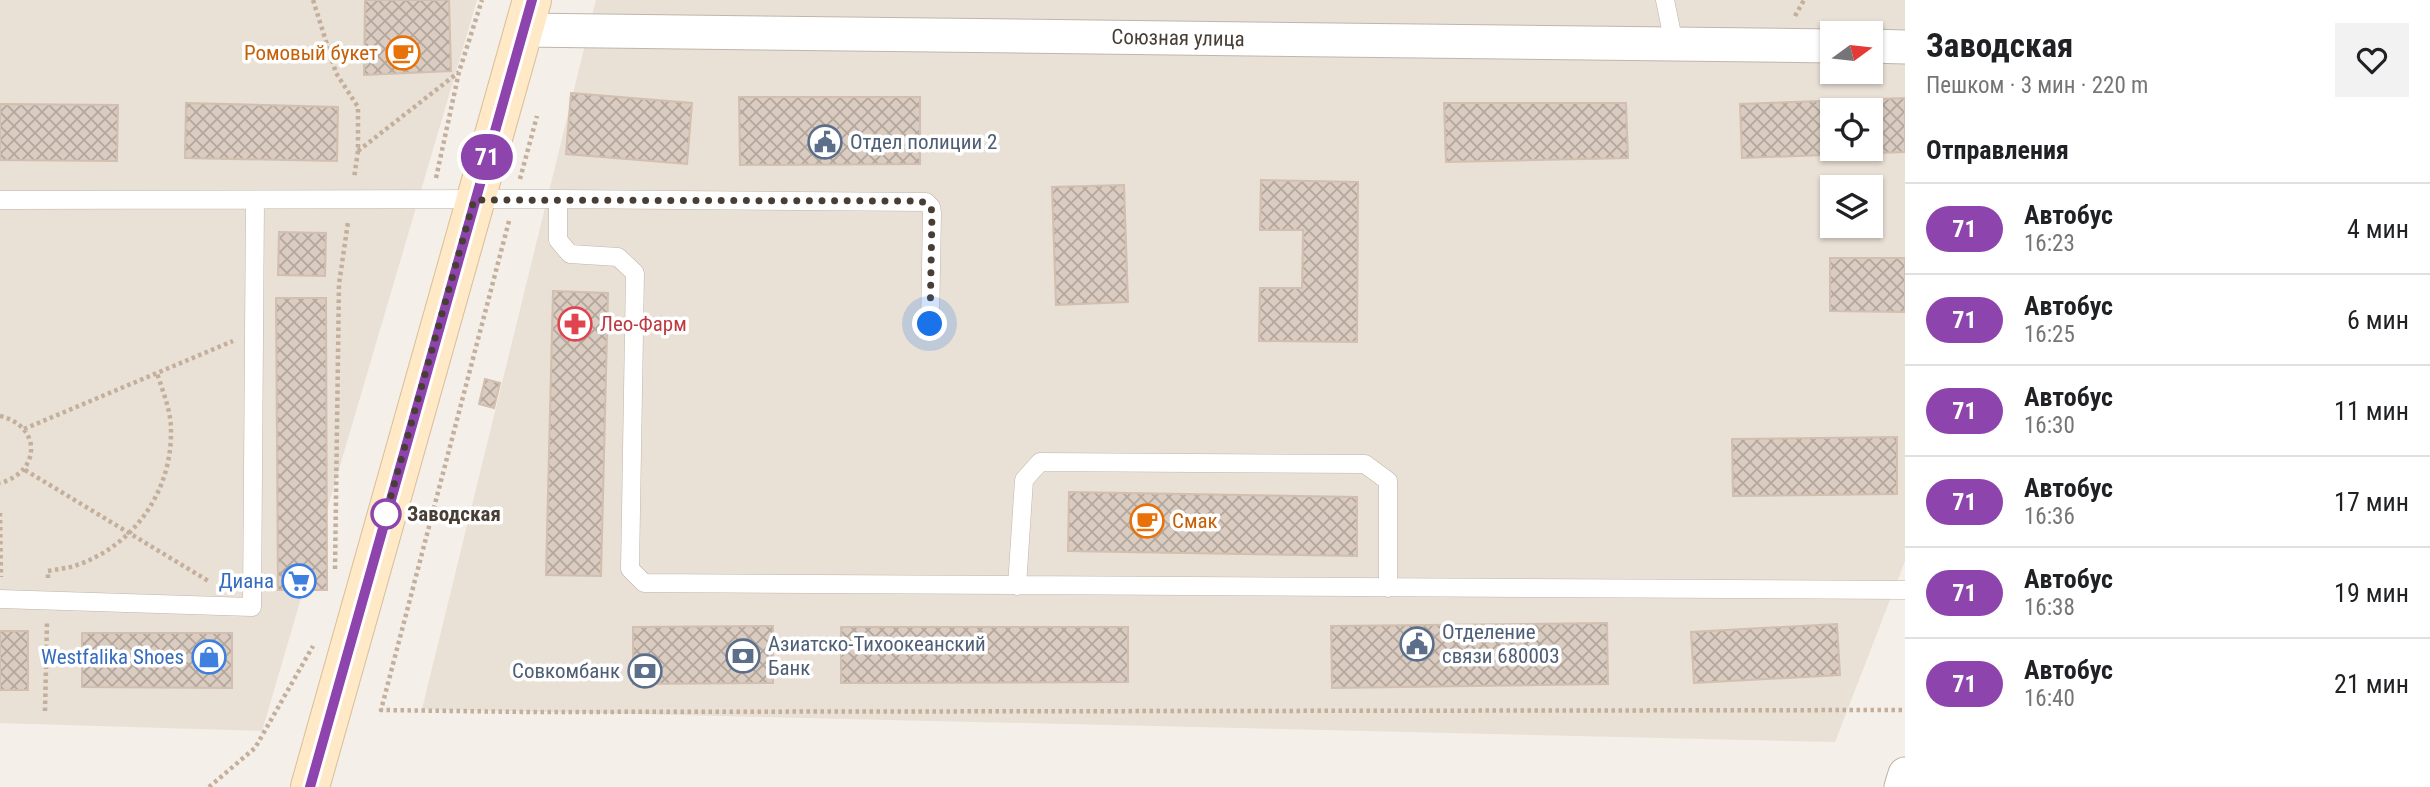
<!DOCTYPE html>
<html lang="ru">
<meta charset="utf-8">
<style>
:root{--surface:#fff;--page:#f2f2f2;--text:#202124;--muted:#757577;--line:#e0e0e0}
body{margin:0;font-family:"Roboto Condensed",sans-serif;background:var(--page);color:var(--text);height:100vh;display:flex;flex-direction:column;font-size:26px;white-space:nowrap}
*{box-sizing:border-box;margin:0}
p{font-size:23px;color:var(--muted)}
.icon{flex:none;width:38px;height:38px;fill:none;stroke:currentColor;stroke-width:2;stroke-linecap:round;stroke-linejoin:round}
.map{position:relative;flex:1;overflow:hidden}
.panel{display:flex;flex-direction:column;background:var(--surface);width:525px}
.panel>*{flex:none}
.badge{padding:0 14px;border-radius:23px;font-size:24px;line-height:46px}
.needle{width:46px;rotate:75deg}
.fabs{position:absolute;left:1820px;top:21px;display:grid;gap:14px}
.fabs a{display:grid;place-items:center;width:63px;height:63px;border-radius:0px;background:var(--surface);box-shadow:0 2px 5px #0004;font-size:35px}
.you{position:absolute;width:35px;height:35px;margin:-18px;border:5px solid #fff;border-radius:50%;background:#1a73e8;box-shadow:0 0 0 10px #1a73e833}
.map>.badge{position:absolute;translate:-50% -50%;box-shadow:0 0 0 4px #fff}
h2{padding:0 21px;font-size:26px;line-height:63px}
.round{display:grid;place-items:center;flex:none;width:74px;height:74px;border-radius:0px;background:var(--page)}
.headline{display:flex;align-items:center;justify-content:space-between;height:119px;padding:0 21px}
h1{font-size:33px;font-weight:700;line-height:52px}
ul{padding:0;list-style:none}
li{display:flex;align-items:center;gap:21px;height:91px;padding:0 21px;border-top:2px solid var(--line)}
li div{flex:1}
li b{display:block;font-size:26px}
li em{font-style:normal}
li .badge{min-width:77px;font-weight:700;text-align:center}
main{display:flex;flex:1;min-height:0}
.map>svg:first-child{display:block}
</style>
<main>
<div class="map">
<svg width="1905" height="787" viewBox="0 0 1905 787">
<defs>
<pattern id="building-cross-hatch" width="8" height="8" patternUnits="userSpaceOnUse" patternTransform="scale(1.75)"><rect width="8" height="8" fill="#daccc0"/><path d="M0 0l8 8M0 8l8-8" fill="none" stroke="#b3a79d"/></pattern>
</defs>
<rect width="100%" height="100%" fill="#f4efe8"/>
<path fill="#e9e0d6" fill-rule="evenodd" d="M0,0h477l-215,731 -262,-8z
M596,0h1309v561l-70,181 -1413,-33zM1832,33h39v39h-39zM1832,110h39v39h-39zM1832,187h39v39h-39z"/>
<path fill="url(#building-cross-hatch)" stroke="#d2bfb0" stroke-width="2" fill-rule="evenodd" d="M365,0h84l2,71 -87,4z
M571,93l121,10 -5,61 -121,-10z
M739,97h181v67l-180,1z
M1905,98v54l-163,6 -2,-54zM1832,110h39v39h-39z
M186,103l152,4 -1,54 -152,-3z
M1444,103h182l2,55 -182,4z
M0,104l118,1 -1,56 -117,-1z
M1261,180l97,2 -1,160 -98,-1 1,-53h42l1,-58h-43z
M1124,185l4,117 -72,3 -4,-118z
M279,232l47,1 -1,43 -47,-1z
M1830,258h75v54l-75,-1z
M553,291l55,2 -7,283 -55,-1z
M276,298h50l1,292h-49z
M485,379l15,4 -6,25 -15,-4z
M1897,437v57l-164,2 -1,-57z
M1069,492l288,5v59l-289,-5z
M1607,623l1,61 -276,4 -1,-62z
M1837,624l3,51 -146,8 -3,-51z
M773,626v57l-140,1v-57z
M841,627h287v55l-287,1z
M0,631h28v59h-28z
M82,633h150v55l-150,-1z"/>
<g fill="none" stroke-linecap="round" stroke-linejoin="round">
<defs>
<path id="lane" d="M1665,0l9,44
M0,200l558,-1
M930,324l2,-111 -1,-6 -5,-5 -368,-3v41l12,14 48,3 17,16 -5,296 14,14 1261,7
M1017,586l7,-106 16,-18 325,2 23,17v107
M0,599l252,8 3,-406"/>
<path id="street" d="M523,30l1309,16
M1871,46l34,1
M1901,787l4,-13"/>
<path id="secondary" d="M310,787l222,-787"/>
</defs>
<use href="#lane" stroke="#c0b5aa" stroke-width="19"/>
<use href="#street" stroke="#c0b5aa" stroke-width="35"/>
<use href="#secondary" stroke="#d9be98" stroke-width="40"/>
<path stroke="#c3af9b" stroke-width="4.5" stroke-dasharray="3.5 3.5" stroke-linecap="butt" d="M313,0l23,73 22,34v44l-4,27
M1795,16l9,-16
M358,151l101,-79
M436,178l23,-106 23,-72
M520,179l17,-63
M509,221l-128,489 148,2 1376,-2
M0,416c42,10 41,56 0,67
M24,429l209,-88
M25,470l185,112
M0,513l1,64
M335,569l4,-285 9,-62
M48,578v-7c11,-2 22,-3 32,-7 56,-21 92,-74 91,-134 0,-19 -8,-38 -14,-57
M45,711l2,-89
M209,787l46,-39 58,-102"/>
<use href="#lane" stroke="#fff" stroke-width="18"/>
<use href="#street" stroke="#fff" stroke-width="33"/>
<use href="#secondary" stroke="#ffe9c7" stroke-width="38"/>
</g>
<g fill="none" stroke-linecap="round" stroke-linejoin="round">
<defs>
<path id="line" d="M310,787l222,-787"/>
</defs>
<use href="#line" stroke="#fff" stroke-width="16"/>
<use href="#line" stroke="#8e44ad" stroke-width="10"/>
<path stroke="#483e36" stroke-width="7" stroke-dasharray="0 12.6" d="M386,514l-1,3 89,-317 447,1 10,6 1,6 -2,111"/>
</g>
<defs>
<symbol id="cafe-ring" viewBox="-11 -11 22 22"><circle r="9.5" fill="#fff" stroke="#e8710a" stroke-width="1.5"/><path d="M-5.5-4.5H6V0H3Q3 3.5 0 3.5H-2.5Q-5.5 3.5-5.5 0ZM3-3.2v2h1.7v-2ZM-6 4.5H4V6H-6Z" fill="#e8710a"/></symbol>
<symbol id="civic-ring" viewBox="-11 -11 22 22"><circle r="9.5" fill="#fff" stroke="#5c6f8a" stroke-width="1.5"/><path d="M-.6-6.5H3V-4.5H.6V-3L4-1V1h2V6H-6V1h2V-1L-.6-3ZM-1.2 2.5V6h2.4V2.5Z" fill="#5c6f8a"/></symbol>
<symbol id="pharmacy-ring" viewBox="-11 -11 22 22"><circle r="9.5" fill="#fff" stroke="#e0444e" stroke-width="1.5"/><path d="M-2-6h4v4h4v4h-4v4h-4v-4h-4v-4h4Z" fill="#e0444e"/></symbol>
<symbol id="supermarket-ring" viewBox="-11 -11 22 22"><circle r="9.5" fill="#fff" stroke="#3f7fe0" stroke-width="1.5"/><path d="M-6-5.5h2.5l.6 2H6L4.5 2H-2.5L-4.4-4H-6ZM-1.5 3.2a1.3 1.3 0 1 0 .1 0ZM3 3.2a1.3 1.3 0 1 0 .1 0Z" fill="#3f7fe0"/></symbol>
<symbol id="bank-ring" viewBox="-11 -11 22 22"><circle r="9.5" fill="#fff" stroke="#5c6f8a" stroke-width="1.5"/><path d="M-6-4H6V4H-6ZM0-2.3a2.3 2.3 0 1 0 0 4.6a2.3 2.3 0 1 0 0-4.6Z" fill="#5c6f8a"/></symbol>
<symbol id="shop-ring" viewBox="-11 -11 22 22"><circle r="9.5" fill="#fff" stroke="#3f7fe0" stroke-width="1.5"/><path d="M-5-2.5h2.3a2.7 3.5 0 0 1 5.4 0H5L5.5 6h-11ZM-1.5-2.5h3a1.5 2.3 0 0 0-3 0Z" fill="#3f7fe0"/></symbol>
</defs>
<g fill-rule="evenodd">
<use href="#cafe-ring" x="384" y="34" width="38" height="38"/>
<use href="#civic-ring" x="806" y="123" width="38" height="38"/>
<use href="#pharmacy-ring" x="556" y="305" width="38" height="38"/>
<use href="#cafe-ring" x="1128" y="502" width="38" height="38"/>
<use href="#supermarket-ring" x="280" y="562" width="38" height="38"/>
<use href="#civic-ring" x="1398" y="625" width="38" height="38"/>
<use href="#bank-ring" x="724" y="637" width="38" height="38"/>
<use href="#shop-ring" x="190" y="638" width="38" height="38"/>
<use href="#bank-ring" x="626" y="652" width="38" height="38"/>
</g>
<circle fill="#fff" stroke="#8e44ad" stroke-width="3.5" cx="386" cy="514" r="14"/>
<g text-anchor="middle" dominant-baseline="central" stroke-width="7" stroke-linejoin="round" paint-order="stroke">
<g font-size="21" fill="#483e36" stroke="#fff">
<text transform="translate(1178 38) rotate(1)">Союзная улица</text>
</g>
<g font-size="21" fill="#c56008" stroke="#fff" text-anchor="end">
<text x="378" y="53">Ромовый букет</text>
<text x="1172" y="521" text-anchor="start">Смак</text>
</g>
<g font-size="21" fill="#4e5e75" stroke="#fff" text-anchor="start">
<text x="850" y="142">Отдел полиции 2</text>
<text x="1442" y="632">Отделение<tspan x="1442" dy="24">связи 680003</tspan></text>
<text x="768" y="644">Азиатско-Тихоокеанский<tspan x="768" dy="24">Банк</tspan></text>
<text x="620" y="671" text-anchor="end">Совкомбанк</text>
</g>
<g font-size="21" fill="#be3a42" stroke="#fff" text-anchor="start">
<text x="600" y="324">Лео-Фарм</text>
</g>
<g font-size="21" font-weight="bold" fill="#483e36" stroke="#fff" text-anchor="start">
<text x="407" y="514">Заводская</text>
</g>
<g font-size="21" fill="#366cbe" stroke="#fff" text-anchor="end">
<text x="274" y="581">Диана</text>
<text x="184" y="657">Westfalika Shoes</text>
</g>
</g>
</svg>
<div class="fabs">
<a><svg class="needle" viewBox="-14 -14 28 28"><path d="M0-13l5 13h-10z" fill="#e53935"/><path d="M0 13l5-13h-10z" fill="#757577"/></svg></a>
<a><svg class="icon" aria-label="locate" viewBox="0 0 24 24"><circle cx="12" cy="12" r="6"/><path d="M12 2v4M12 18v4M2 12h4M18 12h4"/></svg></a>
<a><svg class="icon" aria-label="layers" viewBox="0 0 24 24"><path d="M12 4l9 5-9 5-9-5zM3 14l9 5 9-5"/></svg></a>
</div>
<div class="you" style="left:930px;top:324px"></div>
<b class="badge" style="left:487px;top:157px;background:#8e44ad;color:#fff">71</b>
</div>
<section class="panel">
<div class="headline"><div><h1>Заводская</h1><p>Пешком · 3 мин · 220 m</p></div><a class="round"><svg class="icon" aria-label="heart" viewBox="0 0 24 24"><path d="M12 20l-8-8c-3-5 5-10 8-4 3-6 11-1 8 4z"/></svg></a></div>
<h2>Отправления</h2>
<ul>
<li><span class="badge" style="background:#8e44ad;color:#fff">71</span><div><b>Автобус</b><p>16:23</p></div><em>4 мин</em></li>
<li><span class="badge" style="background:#8e44ad;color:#fff">71</span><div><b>Автобус</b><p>16:25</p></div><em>6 мин</em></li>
<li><span class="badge" style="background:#8e44ad;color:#fff">71</span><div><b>Автобус</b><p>16:30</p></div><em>11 мин</em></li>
<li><span class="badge" style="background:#8e44ad;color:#fff">71</span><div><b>Автобус</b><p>16:36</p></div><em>17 мин</em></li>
<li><span class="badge" style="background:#8e44ad;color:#fff">71</span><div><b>Автобус</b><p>16:38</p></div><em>19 мин</em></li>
<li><span class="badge" style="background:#8e44ad;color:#fff">71</span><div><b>Автобус</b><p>16:40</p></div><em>21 мин</em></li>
</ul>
</section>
</main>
